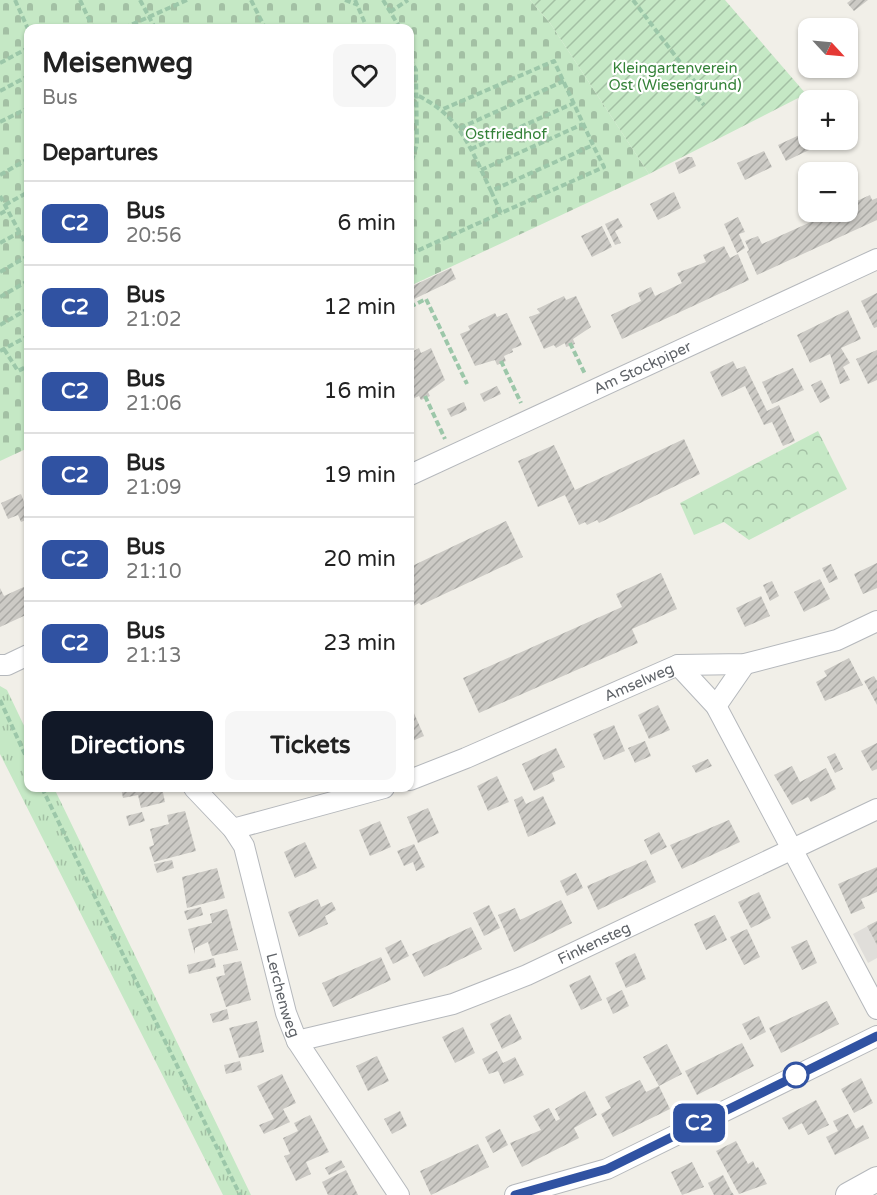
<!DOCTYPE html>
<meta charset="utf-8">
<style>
:root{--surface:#fff;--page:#f6f6f6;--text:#222;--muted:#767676;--line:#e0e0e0;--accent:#111827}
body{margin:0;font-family:"Varela Round",sans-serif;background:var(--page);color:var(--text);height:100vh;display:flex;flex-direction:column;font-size:22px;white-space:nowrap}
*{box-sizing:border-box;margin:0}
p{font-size:20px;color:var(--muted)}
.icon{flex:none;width:33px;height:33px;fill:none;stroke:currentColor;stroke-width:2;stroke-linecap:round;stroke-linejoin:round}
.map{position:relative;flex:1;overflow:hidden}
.details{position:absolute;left:24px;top:24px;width:390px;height:768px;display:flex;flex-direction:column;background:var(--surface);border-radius:12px;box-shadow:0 2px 4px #0004}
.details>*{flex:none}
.badge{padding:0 12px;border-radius:9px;font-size:21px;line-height:39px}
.needle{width:39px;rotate:116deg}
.tools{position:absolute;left:798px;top:18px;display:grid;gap:12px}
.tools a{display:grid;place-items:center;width:60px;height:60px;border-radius:12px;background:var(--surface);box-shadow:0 2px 4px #0004;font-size:30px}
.map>.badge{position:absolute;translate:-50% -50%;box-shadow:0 0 0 3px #fff}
h2{padding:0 18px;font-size:22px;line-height:54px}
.round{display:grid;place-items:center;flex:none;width:63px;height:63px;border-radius:12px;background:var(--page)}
.head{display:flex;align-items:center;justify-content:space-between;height:102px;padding:0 18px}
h1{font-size:28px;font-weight:800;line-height:45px}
.action{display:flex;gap:12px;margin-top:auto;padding:12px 18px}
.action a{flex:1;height:69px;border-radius:12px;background:var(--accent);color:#fff;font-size:24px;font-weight:800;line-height:69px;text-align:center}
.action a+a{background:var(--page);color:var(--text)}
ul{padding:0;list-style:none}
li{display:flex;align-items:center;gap:18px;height:84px;padding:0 18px;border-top:2px solid var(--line)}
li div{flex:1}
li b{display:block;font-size:22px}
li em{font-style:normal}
li .badge{min-width:66px;font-weight:700;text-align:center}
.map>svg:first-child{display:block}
</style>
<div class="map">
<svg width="877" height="1195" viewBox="0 0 877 1195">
<defs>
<pattern id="grass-tufts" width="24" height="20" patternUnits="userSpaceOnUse" patternTransform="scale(1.5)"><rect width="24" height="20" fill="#c5e8c5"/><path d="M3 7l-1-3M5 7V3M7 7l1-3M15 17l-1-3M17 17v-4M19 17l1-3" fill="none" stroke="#a3c0a4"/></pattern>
<pattern id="cemetery-stones" width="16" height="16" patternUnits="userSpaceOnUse" patternTransform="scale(1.5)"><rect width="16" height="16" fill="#c5e8c5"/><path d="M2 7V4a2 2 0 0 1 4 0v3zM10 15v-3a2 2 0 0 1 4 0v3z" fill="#a3c0a4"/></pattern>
<pattern id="park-crowns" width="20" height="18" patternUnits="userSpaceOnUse" patternTransform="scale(1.5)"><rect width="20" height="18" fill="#c5e8c5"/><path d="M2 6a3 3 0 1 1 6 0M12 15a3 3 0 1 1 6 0" fill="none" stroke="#a3c0a4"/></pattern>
<pattern id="garden-furrows" width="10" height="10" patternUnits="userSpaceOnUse" patternTransform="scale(1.5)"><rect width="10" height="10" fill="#c5e8c5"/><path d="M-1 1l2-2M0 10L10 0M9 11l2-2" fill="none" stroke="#a3c0a4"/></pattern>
<pattern id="building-hatch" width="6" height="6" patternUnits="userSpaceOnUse" patternTransform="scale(1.5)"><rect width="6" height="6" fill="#cccac5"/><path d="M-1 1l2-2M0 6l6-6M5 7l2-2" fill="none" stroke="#a9a8a4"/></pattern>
</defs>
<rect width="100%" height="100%" fill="#f1efe8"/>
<path fill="#e0deda" d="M877,921v37l-9,5 -15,-29z"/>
<path fill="url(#grass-tufts)" d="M0,686l7,4 21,44v54h26l197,407h-28l-223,-441z"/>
<path fill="url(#cemetery-stones)" d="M0,0h530l20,23 99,151 -239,112v-258h-382v420l-28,13z"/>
<path fill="url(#park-crowns)" d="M818,431l29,58 -98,51 -25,-18 -30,13 -14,-32z"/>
<path fill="url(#garden-furrows)" d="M530,0h195l81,94 -157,80 -99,-151z"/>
<path fill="url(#building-hatch)" d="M851,0h17l-14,11 -7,-8z
M808,131v9l20,1 -42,20 -8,-16z
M764,151l8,16 -27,13 -8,-17z
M687,157h5l4,9 -17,8 -4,-11z
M674,192l7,16 -23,12 -8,-16z
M870,195l2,5 5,-2v22l-120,55 -10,-23 2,-2 -4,-9 13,-5 4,8 71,-32h15v-7z
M738,217l7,15 -6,2 6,14 -8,5 -13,-29z
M618,218l5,9 -8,4 6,12 -6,2 -10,-21z
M602,226l10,21 -20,10 -11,-21z
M724,246l6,12 8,-4 11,26 -127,59 -11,-24 30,-14 -3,-8 13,-6 4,9 27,-13 -5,-10 29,-11 -3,-7z
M451,268l5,11 -46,22v-14z
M877,293v34l-3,1 -13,-27z
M564,296l2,4 10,-4 15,31 -18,12 2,5 -9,3 -1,-4 -9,5 -2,-3 -10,4 -15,-32 11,-4 -3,-4z
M848,310l13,29 -20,9 9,15 -7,4 7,13 -10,4 -10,-30 -20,9 -13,-28z
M495,313l2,4 10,-4 15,32 -10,4 1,3 -9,4 2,5 -9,4 -2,-5 -20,6 -15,-32 10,-4 -2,-4z
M419,348l2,5 10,-5 14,32 -17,12 2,4 -9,4 -2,-4 -9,4v-47z
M877,350v30l-9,4 -12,-25z
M733,361l4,8 8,-3 22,45 12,-6 16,36 -12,5 -11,-24 -8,3 -19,-39 -23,11 -12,-25z
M793,368l11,22 -32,14 -10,-22z
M821,380l9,18 -10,5 -9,-18z
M497,386l4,8 -17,8 -4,-8z
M464,402l3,8 -16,7 -4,-8z
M684,439l16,35 -101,49 -2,-3 -10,5 -2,-3 -6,3 -14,-30 -27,12 -20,-46 36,-16 21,45z
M21,494l7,18v7l-7,3 -3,-7 -10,4 -7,-16z
M506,521l17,36 -102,48 -2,-2 -9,5v-41z
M877,563v25l-14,6 -9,-20z
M831,564l7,15 -9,4 -7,-15z
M661,573l16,36 -45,20 6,14 -159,70 -16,-35 159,-71 -6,-13z
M820,579l10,20 -26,13 -10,-20z
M772,581l7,15 -9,5 -7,-16z
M28,585v29l-28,13v-39l4,8z
M761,596l9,20 -25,11 -9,-19z
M849,658l14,27 -38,16 -9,-19 11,-6 -3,-5z
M874,676l3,5v24l-13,-24z
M410,704l14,32 -14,6z
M658,705l12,25 -21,9 -11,-24z
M614,725l11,26 -21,9 -11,-26z
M645,741l6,15 -16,7 -7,-15z
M877,743v26l-5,2 -11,-20z
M556,748l9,19 -13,6 3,8 -21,10 -12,-27z
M835,753l8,16 -8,4 -8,-16z
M708,759l4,7 -16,7 -4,-7z
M792,766l8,16 26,-14 10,21 -25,13 -3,-5 -16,8 -18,-30z
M497,776l12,26 -21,9 -11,-25z
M121,788h41l3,14 -24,6 -3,-13 -15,3z
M522,796l4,8 17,-8 13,28 -28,13 -14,-37z
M428,808l11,25 -21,10 -11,-26z
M185,811l11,40 -42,11 -5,-15 5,-2 -4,-16 19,-5 -2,-9z
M142,812l3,9 -16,5 -3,-10z
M729,820l11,22 -58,27 -12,-24z
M380,821l11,26 -21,9 -11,-26z
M659,832l8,15 -16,8 -7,-15z
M305,842l12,26 -22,10 -11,-26z
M414,844l11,23 -9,4 -3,-9 -9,4 -7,-15z
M172,860l2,8 -17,5 -3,-9z
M646,860l10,22 -58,28 -11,-24z
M877,867v25l-16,7 4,9 -14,6 -13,-30z
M217,868l8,30 -38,10 -5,-31z
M576,873l7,15 -16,8 -7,-15z
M759,892l12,26 -20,10 -13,-26z
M318,899l3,8 11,-5 4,8 -11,6 3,8 -29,13 -11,-25z
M561,900l11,23 -58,29 -16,-37 17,-7 5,12z
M489,905l11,23 -16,8 -11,-23z
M201,907l2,8 -16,5 -3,-9z
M227,909l11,41 -26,6 -4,-14 -13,6v6l-7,-25 24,-6 -2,-9z
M715,915l12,25 -21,10 -12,-26z
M877,921v24l-10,-19z
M471,927l11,22 -58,28 -12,-23z
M747,929l13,28 -16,8 -14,-28z
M401,940l8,16 -16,8 -8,-16z
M807,940l10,23 -15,7 -11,-23z
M635,953l11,26 -20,9 -11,-25z
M381,957l10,23 -58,27 -11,-24z
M214,958l2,9 -27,7 -2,-9z
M241,961l10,39 -25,7 -10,-30 9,-2 -2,-10z
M590,975l12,25 -21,10 -12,-25z
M622,990l7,16 -16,8 -7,-16z
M827,1001l12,23 -58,29 -12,-25z
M227,1009l2,10 -16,4 -3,-9z
M510,1014l12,25 -20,10 -12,-25z
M759,1016l7,16 -16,8 -8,-16z
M257,1021l7,31 -25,6 -10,-30z
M463,1027l12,26 -20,10 -13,-26z
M742,1043l12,23 -57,29 -12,-24z
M667,1044l15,30 -23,12 -16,-29z
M497,1051l6,12 12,-6 9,18 -20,9 -6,-13 -9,3 -7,-15z
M377,1056l12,25 -21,10 -12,-25z
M240,1061l2,9 -16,4 -2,-9z
M282,1074l14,29 -13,6 7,13 -26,12 -5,-9 15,-6 -17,-33z
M861,1078l12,25 -19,10 -13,-24z
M640,1080l6,12 13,-6 11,23 -57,28 -12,-23 10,-6 -6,-11z
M585,1091l12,24 -23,13 5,10 -57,29 -12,-24 31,-13 -8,-14 16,-8 7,13 4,-2 -5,-10z
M816,1100l13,25 -21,10 -6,-12 -13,7 -7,-12z
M400,1111l7,15 -15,8 -8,-15z
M848,1114l8,15 7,-4 6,13 -34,17 -9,-18 12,-6 -5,-10z
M310,1115l19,37 -23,10 5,12 -15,7 -12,-25 6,-2 -7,-16 15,-7 -4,-8z
M500,1129l8,16 -15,8 -8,-16z
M736,1141l12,23 5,-3 3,7 2,-1 9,17 -28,10 -23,-43z
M478,1144l11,23 -58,28 -11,-24z
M341,1160l4,7 -16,8 -4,-7z
M692,1162l12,25 -22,8 -11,-23z
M346,1170l12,25h-30l-6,-13z
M723,1175l8,16 3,4h-20l-6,-12z"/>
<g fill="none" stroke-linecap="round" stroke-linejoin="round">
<defs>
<g id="minor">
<path id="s1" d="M410,475l467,-216"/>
<path d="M0,665h7l21,-10"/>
<path d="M678,665l38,41 161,303"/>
<path d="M716,706l29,-42"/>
<path id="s2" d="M410,780l56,-22 212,-93 67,-1 92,-24 40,-19"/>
<path id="s3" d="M194,788l39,41 11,17 42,167 11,28 102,154"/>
<path d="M233,829l151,-41"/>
<path id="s4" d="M297,1041l156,-37 74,-29 350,-166"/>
<path d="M515,1195l92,-26 270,-133"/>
</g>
<path id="tertiary" d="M848,1195l29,-16"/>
</defs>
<use href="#minor" stroke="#b5b8bc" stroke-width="22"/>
<use href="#tertiary" stroke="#b5b8bc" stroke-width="26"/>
<path stroke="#9cc7a9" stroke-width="4" stroke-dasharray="6 3" stroke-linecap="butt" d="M15,0l13,29
M80,0l13,28
M140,0l15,28
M251,0l14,28
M345,0l13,5
M355,0l12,28
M383,0l17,28
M633,0l62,82 2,15 7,8
M390,12l18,-12
M124,28l63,-28
M410,58l6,12 1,74 -7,23
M0,63l28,-15
M0,91l28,-15
M410,95c8,-1 14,4 21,8 32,20 44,55 60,88l102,-46 -39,-84 -113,49
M0,122l28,-14
M460,128l104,-47
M471,149l103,-46
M481,170l102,-46
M0,175l28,-16
M491,191l10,22 103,-46 -11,-22
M0,196l28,52
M5,205l23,-13
M0,214l7,-4
M0,243l20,-11
M410,254l91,-41
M0,272l28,-16
M0,297l28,-16
M410,307l16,-8 41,85
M0,325l28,-16
M570,343l15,31
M4,349l14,22 10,-5
M0,351l28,-15
M501,361l20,42
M425,396l20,43
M0,700l28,61
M42,788l198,407"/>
<use href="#minor" stroke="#fff" stroke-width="20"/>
<use href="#tertiary" stroke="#fff" stroke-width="24"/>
</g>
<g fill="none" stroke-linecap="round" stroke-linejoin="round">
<defs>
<path id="line" d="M515,1195l92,-26 270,-133"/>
</defs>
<use href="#line" stroke="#fff" stroke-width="14"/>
<use href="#line" stroke="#3052a2" stroke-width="9"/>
</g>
<circle fill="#fff" stroke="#3052a2" stroke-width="3" cx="796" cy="1075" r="12"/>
<g text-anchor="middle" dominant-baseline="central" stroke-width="4.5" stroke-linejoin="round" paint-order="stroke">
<g font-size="15" fill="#348238" stroke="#fff">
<text x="675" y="68">Kleingartenverein<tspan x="675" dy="17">Ost (Wiesengrund)</tspan></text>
<text x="506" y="134">Ostfriedhof</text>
</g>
<g font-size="15" fill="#5f6368" stroke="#fff">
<text stroke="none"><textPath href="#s1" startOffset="256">Am Stockpiper</textPath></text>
<text stroke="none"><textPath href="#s2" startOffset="249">Amselweg</textPath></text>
<text stroke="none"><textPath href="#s4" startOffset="314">Finkensteg</textPath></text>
<text stroke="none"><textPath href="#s3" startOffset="231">Lerchenweg</textPath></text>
</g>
</g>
</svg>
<div class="tools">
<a><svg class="needle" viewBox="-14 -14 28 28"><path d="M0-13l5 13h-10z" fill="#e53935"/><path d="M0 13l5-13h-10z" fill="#767676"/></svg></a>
<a>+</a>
<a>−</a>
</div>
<b class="badge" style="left:699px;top:1123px;background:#3052a2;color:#fff">C2</b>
<section class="details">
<div class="head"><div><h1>Meisenweg</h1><p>Bus</p></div><a class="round"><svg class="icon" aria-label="heart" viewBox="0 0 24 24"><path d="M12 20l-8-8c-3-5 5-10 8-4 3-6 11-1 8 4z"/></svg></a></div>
<h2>Departures</h2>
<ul>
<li><span class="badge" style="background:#3052a2;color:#fff">C2</span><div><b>Bus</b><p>20:56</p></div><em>6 min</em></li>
<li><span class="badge" style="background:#3052a2;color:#fff">C2</span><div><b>Bus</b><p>21:02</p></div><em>12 min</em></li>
<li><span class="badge" style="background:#3052a2;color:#fff">C2</span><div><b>Bus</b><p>21:06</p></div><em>16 min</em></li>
<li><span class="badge" style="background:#3052a2;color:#fff">C2</span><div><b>Bus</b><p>21:09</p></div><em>19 min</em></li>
<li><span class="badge" style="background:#3052a2;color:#fff">C2</span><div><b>Bus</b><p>21:10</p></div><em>20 min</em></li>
<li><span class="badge" style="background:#3052a2;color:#fff">C2</span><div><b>Bus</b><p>21:13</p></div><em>23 min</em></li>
</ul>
<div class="action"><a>Directions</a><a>Tickets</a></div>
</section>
</div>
